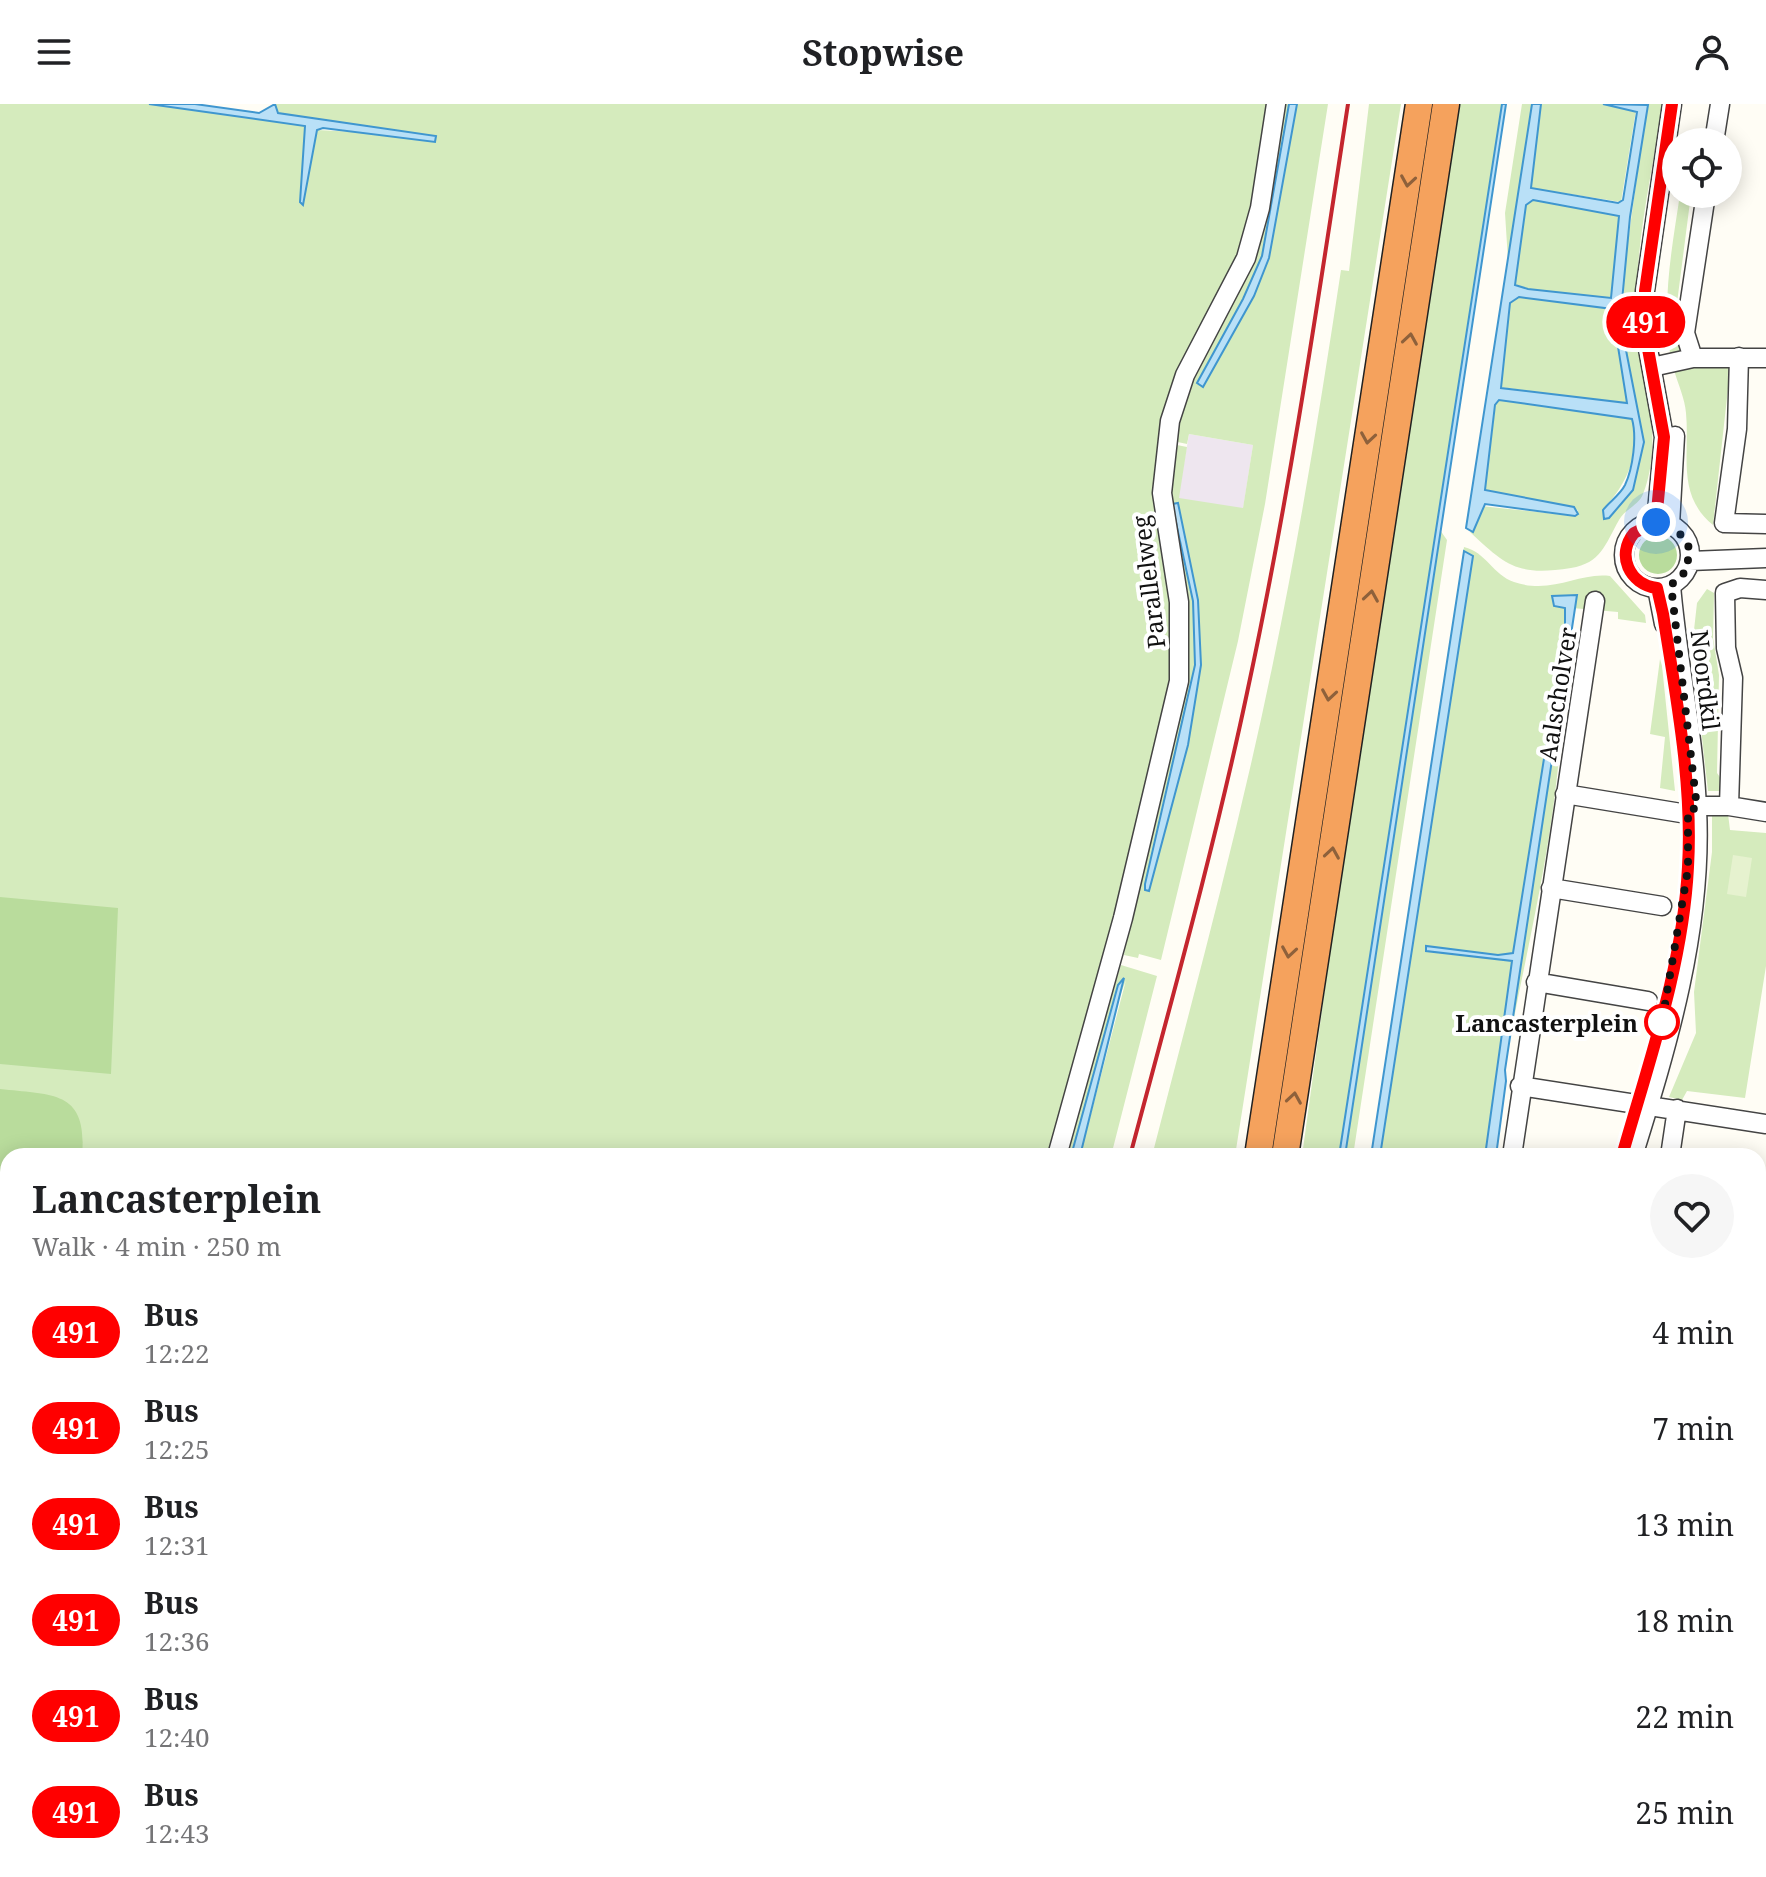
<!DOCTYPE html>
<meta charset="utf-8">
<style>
:root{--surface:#fff;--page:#f6f6f6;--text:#202124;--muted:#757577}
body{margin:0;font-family:"Noto Serif",serif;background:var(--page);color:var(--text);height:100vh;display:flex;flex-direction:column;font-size:30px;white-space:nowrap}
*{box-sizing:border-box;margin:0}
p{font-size:26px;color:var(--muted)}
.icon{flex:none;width:44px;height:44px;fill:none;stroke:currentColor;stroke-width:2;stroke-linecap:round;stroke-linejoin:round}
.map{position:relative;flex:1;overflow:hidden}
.panel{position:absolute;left:0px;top:1044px;width:1766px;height:730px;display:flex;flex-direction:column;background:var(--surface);border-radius:24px 24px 0 0;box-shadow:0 4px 20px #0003}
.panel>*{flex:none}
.badge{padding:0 16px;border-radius:26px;font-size:28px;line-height:52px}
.buttons{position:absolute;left:1662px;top:24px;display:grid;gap:16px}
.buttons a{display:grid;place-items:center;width:80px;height:80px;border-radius:50%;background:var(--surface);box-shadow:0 4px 20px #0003;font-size:40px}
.you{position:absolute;width:40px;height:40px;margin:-20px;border:6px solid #fff;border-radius:50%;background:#1a73e8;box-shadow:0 0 0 12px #1a73e833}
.map>.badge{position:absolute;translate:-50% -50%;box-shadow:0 0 0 4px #fff}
.round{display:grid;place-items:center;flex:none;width:84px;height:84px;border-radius:42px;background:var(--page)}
.summary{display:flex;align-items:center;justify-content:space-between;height:136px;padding:0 32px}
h1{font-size:38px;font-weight:700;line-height:60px}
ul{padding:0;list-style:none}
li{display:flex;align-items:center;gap:24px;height:96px;padding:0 32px}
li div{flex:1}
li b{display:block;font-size:30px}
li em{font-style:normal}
li .badge{min-width:88px;font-weight:700;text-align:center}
header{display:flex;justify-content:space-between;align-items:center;height:104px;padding:0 32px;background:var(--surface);font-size:36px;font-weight:700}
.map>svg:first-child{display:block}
</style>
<header><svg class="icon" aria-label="menu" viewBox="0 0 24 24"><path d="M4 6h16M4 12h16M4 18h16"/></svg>Stopwise<svg class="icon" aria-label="person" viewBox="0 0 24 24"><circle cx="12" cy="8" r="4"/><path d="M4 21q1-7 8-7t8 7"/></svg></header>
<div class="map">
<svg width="1766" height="1773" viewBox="0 0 1766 1773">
<rect width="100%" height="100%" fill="#fffdf5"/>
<path fill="#eee6ef" d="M1189,330l64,11 -10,64 -65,-10z"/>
<path fill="#d5ebbd" d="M0,0h149l156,22 3,2 -8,74 3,3 14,-75 119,6 -158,-23 -3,-9h995l-18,104 -11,46 -76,156 7,267 -22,109 -101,370h-1041v714h885v7h-893z
M1283,0h6l-27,152 -19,43 -46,84 6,3 51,-90 15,-38 28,-154h31l-63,400 -27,137 -77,319 -22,-6 -1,4 -14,-3 1,-8 55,-239 -12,-209 4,-55 15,3 -8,51 64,10 10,-63 -64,-11 -2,10 -14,-3 17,-61 47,-86z
M1369,0h32l-166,1052h-83c42,-164 87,-327 121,-493 27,-130 48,-261 68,-393l8,1z
M1457,0h45l-163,1052h-37l42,-306z
M1522,0h10l-24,156 -3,-47z
M1541,0h62l33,6 -15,92 -90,-14z
M1647,0h15c-8,61 -24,125 -25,186 -2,66 31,140 6,204 -4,11 -19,16 -24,26 -14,25 -18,43 -48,48 -52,8 -64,-1 -101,-36h3l8,-26 93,10 4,-6 -93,-20 11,-88 7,-2 129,19c10,32 -6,67 -28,89v11l5,-1 24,-28 11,-48 -19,-97 -2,-67z
M1680,90h11l-14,109 4,7 2,42 -13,1c-8,-54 2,-105 10,-159z
M1533,96l86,16 -8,82 -83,-9 -13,-4 11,-81z
M1519,193l93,12 16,89 -3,6 -125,-17 10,-84z
M1731,257l-18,164c-37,-30 -23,-70 -27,-112 -1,-14 -8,-29 -12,-43z
M1440,426l7,10 -94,616h-8z
M1464,443c22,5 29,28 50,35 39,13 64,-10 96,-6l35,39 1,8 -28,-4v-7l-46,-4c-6,67 -10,134 -19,201 -16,116 -48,230 -62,347h-113z
M1707,485l7,4 -1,45 6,37 -2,98 5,7v11h-14l-16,-143 5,-45z
M1660,555l2,7 13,125 -15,-3 5,-51 -15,-3z
M1712,706l16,4 2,16 36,3v133l-21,132 -58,-7 -5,9 -13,-3 27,-64 -2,-41 18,-140z
M1121,861l36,11 -46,180h-31l46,-176 -24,65 -31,111h-9z
M1766,1759v14h-161l-14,-7h167v-4z
M1007,1766h107l-1,7h-108z"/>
<path fill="#b9dc9c" d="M1639 451a19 19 0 1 1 38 0a19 19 0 1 1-38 0Z
M0,793l118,11 -7,166 -111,-10z
M0,985c53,6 88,1 82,67h-74v369l-8,-4z
M0,1444l8,1v321h193v7h-201z
M211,1766h220l-1,7h-220z"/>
<path fill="#e6f2cf" d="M1733,751l19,3 -6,39 -19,-3z"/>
<path fill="#b9e0f7" stroke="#3f96cf" stroke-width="2" fill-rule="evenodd" d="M149,0h46l64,9 16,-9 3,9 158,23 -1,6 -112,-14 -6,2 -14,75 -3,-3 5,-76z
M1289,0h8l-28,154 -15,38 -51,91 -6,-4 46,-84 19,-43z
M1502,0h4l-161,1052h-6z
M1532,0h9l-10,84 87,15 5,-3 14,-88 -34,-8 45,1 -18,112 -8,84 3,44 19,97 -11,48 -24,28 -5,1 -1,-9c6,-8 17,-15 22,-25 8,-17 12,-48 7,-66l-133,-19 -4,5 -10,85 89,17 4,7 -3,2 -90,-12 -12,28 -7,-4zM1533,96l86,16 -8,82 -83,-9 -13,-4 11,-80zM1519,193l93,12 15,94 -126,-15 9,-85z
M1178,399l20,97 3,65 -13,80 -39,146 -4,-1v-6l50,-219 -2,-64 -21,-97z
M1464,447l9,5 -93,600h-9z
M1577,491l-72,475 1,11 -10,75h-11l27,-195 -86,-10v-5l72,9 15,-2 52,-326v-19l-11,-2 -2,-10z
M1124,874l-44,178h-9l47,-171z"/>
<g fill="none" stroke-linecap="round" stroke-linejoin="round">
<defs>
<path id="minor" d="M1714,38l6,-38
M1739,253l-2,72 -13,94 42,1
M1693,254l-8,-25 21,-139
M1652,263l41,-9h73
M1656,418l8,-85 -18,-99 -1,-47 27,-187
M1624 451a33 33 0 1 1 66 0a33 33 0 1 1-66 0Z
M1670,421l5,-89
M1690,457l76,-3
M1657,484l7,36
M1565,690l116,19 23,-7h25l37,6
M1729,702l4,-128 -7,-30 -1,-55 15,-5 26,2
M1551,784l111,18
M1536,878l112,19
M1520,982l246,38
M1057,1052l66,-238 56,-237v-79l-17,-109 8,-72 15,-46 61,-117 14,-50 16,-104
M1512,1052l83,-555
M1633,1052c35,-112 70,-228 64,-347 -3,-75 -20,-149 -26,-224
M1670,1052l7,-47
M1766,1170l-8,52 8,2
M1763,1330l3,-22
M1758,1471l8,1
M1758,1593l8,-46
M1758,1743l8,-2
M1505,1766l14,7
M1551,1766l14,7
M1427,1772l3,-6
M899,1773l1,-7
M1275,1773l1,-7"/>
<path id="highway" d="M1258,1052l161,-1052
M1285,1052l161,-1052
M1124,1773l1,-7
M1146,1773l2,-7
M1175,1773l1,-7"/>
</defs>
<use href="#minor" stroke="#444" stroke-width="21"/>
<use href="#highway" stroke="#222" stroke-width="29"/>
<use href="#minor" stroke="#fff" stroke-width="18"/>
<use href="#highway" stroke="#f5a25d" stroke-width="26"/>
<path stroke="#c4262e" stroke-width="4" d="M1130,1052c41,-154 84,-307 117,-463 42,-195 71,-392 101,-589
M969,1773l1,-7"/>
</g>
<defs><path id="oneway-chevron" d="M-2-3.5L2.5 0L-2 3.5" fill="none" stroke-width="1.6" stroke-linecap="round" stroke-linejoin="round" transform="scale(2)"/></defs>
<g stroke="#8e613b">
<use href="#oneway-chevron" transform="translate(1408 77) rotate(99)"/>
<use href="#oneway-chevron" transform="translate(1410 235) rotate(-81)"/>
<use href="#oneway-chevron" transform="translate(1368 334) rotate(99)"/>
<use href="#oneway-chevron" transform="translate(1371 492) rotate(-81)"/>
<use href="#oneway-chevron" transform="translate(1329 591) rotate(99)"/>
<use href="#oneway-chevron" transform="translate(1332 749) rotate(-81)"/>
<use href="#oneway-chevron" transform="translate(1289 848) rotate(99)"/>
<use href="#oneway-chevron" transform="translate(1294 994) rotate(-81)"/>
</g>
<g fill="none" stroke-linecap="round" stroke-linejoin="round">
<defs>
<path id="line" d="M1622,1052c27,-95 61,-190 66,-289 5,-83 -12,-171 -25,-253l-6,-26c-28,-4 -41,-33 -23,-55l22,-11 8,-85 -18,-99 -1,-47 27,-187"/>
</defs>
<use href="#line" stroke="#fff" stroke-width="18"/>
<use href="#line" stroke="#f00" stroke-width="12"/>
<path stroke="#111" stroke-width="8" stroke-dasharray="0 14.4" d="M1656,418l20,6 14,21 -4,22 -15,14 26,223 -9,2v59l-26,153"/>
</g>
<circle fill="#fff" stroke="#f00" stroke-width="4" cx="1662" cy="918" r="16"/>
<g text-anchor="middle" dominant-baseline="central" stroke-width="8" stroke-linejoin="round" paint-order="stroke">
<g font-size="24" fill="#111" stroke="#fff">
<text transform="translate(1148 478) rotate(-97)">Parallelweg</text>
<text transform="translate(1706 576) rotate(83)">Noordkil</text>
<text transform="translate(1557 590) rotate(-81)">Aalscholver</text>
</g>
<g font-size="24" font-weight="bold" fill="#111" stroke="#fff" text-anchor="end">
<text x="1638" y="918">Lancasterplein</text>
</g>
</g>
</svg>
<div class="buttons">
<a><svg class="icon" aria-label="locate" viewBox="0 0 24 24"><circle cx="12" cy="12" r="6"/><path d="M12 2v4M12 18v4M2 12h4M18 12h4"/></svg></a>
</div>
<div class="you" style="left:1656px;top:418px"></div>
<b class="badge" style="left:1646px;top:218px;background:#f00;color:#fff">491</b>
<section class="panel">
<div class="summary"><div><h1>Lancasterplein</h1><p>Walk · 4 min · 250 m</p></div><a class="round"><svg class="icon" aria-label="heart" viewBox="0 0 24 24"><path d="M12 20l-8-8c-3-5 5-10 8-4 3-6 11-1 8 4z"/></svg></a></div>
<ul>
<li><span class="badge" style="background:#f00;color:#fff">491</span><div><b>Bus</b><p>12:22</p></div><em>4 min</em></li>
<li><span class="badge" style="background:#f00;color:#fff">491</span><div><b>Bus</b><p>12:25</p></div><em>7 min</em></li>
<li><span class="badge" style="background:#f00;color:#fff">491</span><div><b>Bus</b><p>12:31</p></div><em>13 min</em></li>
<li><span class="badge" style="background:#f00;color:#fff">491</span><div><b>Bus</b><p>12:36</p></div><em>18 min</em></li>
<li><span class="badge" style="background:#f00;color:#fff">491</span><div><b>Bus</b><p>12:40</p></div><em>22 min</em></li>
<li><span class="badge" style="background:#f00;color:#fff">491</span><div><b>Bus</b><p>12:43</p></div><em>25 min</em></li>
</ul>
</section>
</div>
